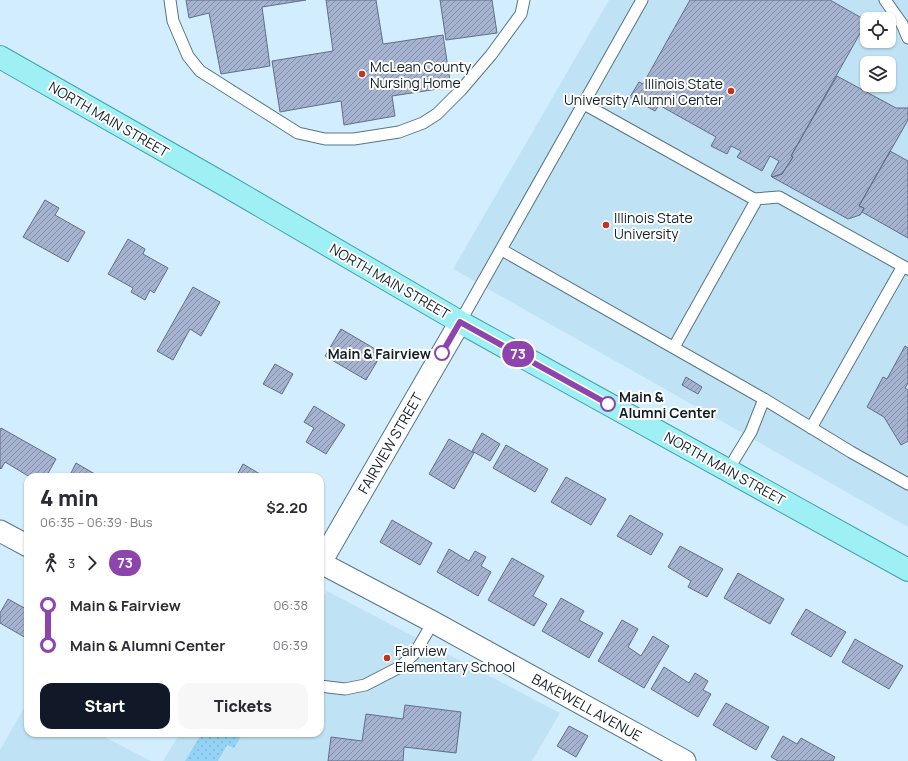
<!DOCTYPE html>
<meta charset="utf-8">
<style>
:root{--surface:#fff;--page:#f7f7f7;--text:#2b2b33;--muted:#7c7c81;--accent:#111827}
body{margin:0;font-family:Manrope,sans-serif;background:var(--page);color:var(--text);height:100vh;display:flex;flex-direction:column;font-size:15px;white-space:nowrap}
*{box-sizing:border-box;margin:0}
p{font-size:13px;color:var(--muted)}
.icon{flex:none;width:22px;height:22px;fill:none;stroke:currentColor;stroke-width:2;stroke-linecap:round;stroke-linejoin:round}
.map{position:relative;flex:1;overflow:hidden}
.side{position:absolute;left:24px;top:473px;width:300px;height:264px;display:flex;flex-direction:column;background:var(--surface);border-radius:12px;box-shadow:0 1px 3px #0004}
.side>*{flex:none}
.badge{padding:0 8px;border-radius:13px;font-size:14px;line-height:26px}
.fabs{position:absolute;left:860px;top:12px;display:grid;gap:8px}
.fabs a{display:grid;place-items:center;width:36px;height:36px;border-radius:8px;background:var(--surface);box-shadow:0 1px 3px #0004;font-size:20px}
.map>.badge{position:absolute;translate:-50% -50%;box-shadow:0 0 0 2px #fff}
.legs{display:flex;align-items:center;gap:6px;height:44px;padding:0 16px;font-size:13px}
.legs p{margin-inline-start:auto}
.overview{display:flex;align-items:center;justify-content:space-between;height:68px;padding:0 16px}
h1{font-size:22px;font-weight:800;line-height:30px}
.button{display:flex;gap:8px;margin-top:auto;padding:8px 16px}
.button a{flex:1;height:46px;border-radius:12px;background:var(--accent);color:#fff;font-size:16px;font-weight:800;line-height:46px;text-align:center}
.button a+a{background:var(--page);color:var(--text)}
ul{padding:0 16px;list-style:none}
li{display:flex;align-items:center;gap:14px;height:40px;font-size:15px}
li i{display:grid;place-items:center;width:6px;height:100%;margin:0 5px;background:currentColor}
li i::after{content:'';width:10px;height:10px;margin:-5px;border:3px solid;border-radius:50%;background:var(--surface)}
li p{margin-inline-start:auto}
li:first-child i{background:linear-gradient(#0000 50%,currentColor 0)}
li:last-child i{background:linear-gradient(currentColor 50%,#0000 0)}
.map>svg:first-child{display:block}
</style>
<div class="map">
<svg width="908" height="761" viewBox="0 0 908 761">
<defs>
<pattern id="park-dots" width="8" height="8" patternUnits="userSpaceOnUse"><rect width="8" height="8" fill="#94d3f6"/><path d="M2 2h.1M6 6h.1" fill="none" stroke="#7fb5d3" stroke-width="1.8" stroke-linecap="round"/></pattern>
<pattern id="building-hatch" width="6" height="6" patternUnits="userSpaceOnUse"><rect width="6" height="6" fill="#a5b3d1"/><path d="M-1 1l2-2M0 6l6-6M5 7l2-2" fill="none" stroke="#8591a9"/></pattern>
</defs>
<rect width="100%" height="100%" fill="#d2eefe"/>
<path fill="#c0e2f5" fill-rule="evenodd" d="M609,0h299v527l-455,-258zM867,19h22v22h-22zM867,63h22v22h-22z
M327,591l233,122 -28,48h-369l17,-28h140v-130z
M28,701v32h69l54,28h-151v-11z"/>
<path fill="url(#park-dots)" d="M202,733h41l-9,15 -7,-3 -9,16h-33z"/>
<path fill="url(#building-hatch)" stroke="#616e89" d="M186,0h120l-44,7 8,59 -49,8 -12,-61 -20,5z
M326,0h50l7,44 60,-9 8,52 -59,9 3,20 -51,9 -3,-24 -61,11 -8,-51 61,-10z
M440,0h52l5,33 -51,7z
M690,0h140l37,21 -76,135 2,1 -11,17 -10,3 -1,-1 8,-15 -9,-5 -8,15 -25,-14 4,-6 -10,-5 -4,8 -16,-8 5,-9 -57,-32 -4,6 -25,-14 9,-15 4,2z
M837,76l59,32h12v12l-49,86 5,2 -2,4 -2,3 -12,4 -76,-42 10,-3 11,-17 -2,-1z
M890,151l18,10v77l-46,-26 2,-4 -5,-2z
M45,200l14,8 -4,7 30,17 -17,30 -45,-25z
M128,239l17,10 -2,5 25,14 -14,25 -4,-3 -5,10 -14,-8 2,-4 -25,-14z
M193,287l27,15 -19,34 -11,-7 -17,31 -16,-9z
M341,329l41,24 -16,27 -41,-24z
M905,346l3,2v35l-3,5 3,2v51l-7,4 -17,-28 -17,-10 16,-30 4,2z
M275,364l18,10 -11,20 -19,-10z
M686,377l16,10 -4,7 -16,-9z
M314,406l31,19 -19,29 -20,-12 8,-14 -10,-6z
M1,428l55,31 -10,18h-16l-25,-15 -4,7 -1,-1v-38z
M482,433l18,11 -10,17 -18,-10z
M449,439l25,14 -20,36 -25,-15z
M506,445l42,24 -13,23 -42,-24z
M76,463l24,14h-31z
M243,464l22,13h-29z
M566,477l40,22 -15,26 -40,-23z
M630,515l33,19 -12,21 -34,-19z
M392,520l40,23 -12,22 -40,-23z
M680,546l43,23 -16,28 -19,-10 3,-6 -23,-14z
M449,549l20,12 6,-10 11,6 -5,9 10,6 -13,24 -41,-24z
M512,558l32,18 -11,20 14,8 -13,22 -46,-26z
M738,573l46,26 -14,25 -46,-26z
M561,598l23,13 -5,9 24,13 -14,25 -47,-27z
M8,599l20,11v25l-2,3 -26,-15v-10z
M806,609l40,23 -15,25 -40,-23z
M622,620l16,9 -10,18 13,9 12,-20 16,10 -25,42 -46,-27z
M855,639l48,27 -14,23 -47,-27z
M664,667l25,16 6,-10 13,8 -5,9 8,4 -13,23 -47,-28z
M726,703l43,24 -13,23 -43,-25z
M405,705l56,7 -5,41 -52,-6 -1,14h-75l3,-24 31,4 4,-27 37,5z
M569,726l19,10 -12,21 -19,-11z
M783,736l14,8 4,-6 34,19 -2,4h-55l-7,-4z"/>
<g fill="none" stroke-linecap="round" stroke-linejoin="round">
<defs>
<path id="service" d="M170,0l3,21 15,35 12,15 98,62 27,6h29l45,-7 24,-9 14,-9 24,-24 30,-35 30,-41 3,-14
M885,0l17,24 6,14
M584,104l170,95 25,-2 129,72
M502,250l262,149 87,53 57,32
M460,322l182,-322
M674,347l83,-148
M811,428l92,-162
M728,470l23,-38 13,-33
M320,686l25,3 20,-4 35,-18 15,-14 18,-31"/>
<path id="minor" d="M0,531l28,15
M321,563l112,59 252,139
M320,564l140,-242"/>
<path id="primary" d="M0,57l225,128 235,137 448,248"/>
</defs>
<use href="#service" stroke="#567687" stroke-width="13"/>
<use href="#minor" stroke="#567687" stroke-width="23"/>
<use href="#primary" stroke="#44a0a9" stroke-width="24"/>
<use href="#service" stroke="#fff" stroke-width="11"/>
<use href="#minor" stroke="#fff" stroke-width="21"/>
<use href="#primary" stroke="#9ff0f5" stroke-width="22"/>
</g>
<g fill="none" stroke-linecap="round" stroke-linejoin="round">
<defs>
<path id="line-1" d="M442,353l18,-31 148,82"/>
</defs>
<use href="#line-1" stroke="#fff" stroke-width="9"/>
<use href="#line-1" stroke="#8e44ad" stroke-width="6"/>
</g>
<g fill="#c0351b" stroke="#fff" stroke-width="1.5">
<circle cx="362" cy="74" r="4"/>
<circle cx="731" cy="91" r="4"/>
<circle cx="606" cy="225" r="4"/>
<circle cx="387" cy="658" r="4"/>
</g>
<g fill="#fff" stroke="#8e44ad" stroke-width="2">
<circle cx="442" cy="353" r="7"/>
<circle cx="608" cy="404" r="7"/>
</g>
<g text-anchor="middle" dominant-baseline="central" stroke-width="4" stroke-linejoin="round" paint-order="stroke">
<g font-size="14" fill="#121f26" stroke="#fff" text-anchor="start">
<text x="370" y="66">McLean County<tspan x="370" dy="16">Nursing Home</tspan></text>
<text x="723" y="83" text-anchor="end">Illinois State<tspan x="723" dy="16">University Alumni Center</tspan></text>
<text x="614" y="217">Illinois State<tspan x="614" dy="16">University</tspan></text>
<text x="395" y="650">Fairview<tspan x="395" dy="16">Elementary School</tspan></text>
</g>
<g font-size="14" fill="#121f26" stroke="#fff">
<text transform="translate(109 119) rotate(30)">NORTH MAIN STREET</text>
<text transform="translate(390 281) rotate(30)">NORTH MAIN STREET</text>
<text transform="translate(390 443) rotate(-60)">FAIRVIEW STREET</text>
<text transform="translate(725 468) rotate(29)">NORTH MAIN STREET</text>
<text transform="translate(587 707) rotate(29)">BAKEWELL AVENUE</text>
</g>
<g font-size="14" font-weight="bold" fill="#121f26" stroke="#fff" text-anchor="end">
<text x="431" y="353">Main &amp; Fairview</text>
<text x="619" y="396" text-anchor="start">Main &amp;<tspan x="619" dy="16">Alumni Center</tspan></text>
</g>
</g>
</svg>
<div class="fabs">
<a><svg class="icon" aria-label="locate" viewBox="0 0 24 24"><circle cx="12" cy="12" r="6"/><path d="M12 2v4M12 18v4M2 12h4M18 12h4"/></svg></a>
<a><svg class="icon" aria-label="layers" viewBox="0 0 24 24"><path d="M12 4l9 5-9 5-9-5zM3 14l9 5 9-5"/></svg></a>
</div>
<b class="badge" style="left:518px;top:354px;background:#8e44ad;color:#fff">73</b>
<section class="side">
<div class="overview"><div><h1>4 min</h1><p>06:35 – 06:39 · Bus</p></div><b>$2.20</b></div>
<div class="legs"><svg class="icon" aria-label="walk" viewBox="0 0 24 24"><circle cx="13" cy="4" r="2"/><path d="M13 8l-2 6 4 7M11 14l-3 7M7 12l3-4h3l4 4"/></svg>3<svg class="icon" aria-label="forward" viewBox="0 0 24 24"><path d="M9 5l7 7-7 7"/></svg><b class="badge" style="background:#8e44ad;color:#fff">73</b></div>
<ul>
<li><i style="color:#8e44ad"></i><b>Main &amp; Fairview</b><p>06:38</p></li>
<li><i style="color:#8e44ad"></i><b>Main &amp; Alumni Center</b><p>06:39</p></li>
</ul>
<div class="button"><a>Start</a><a>Tickets</a></div>
</section>
</div>
